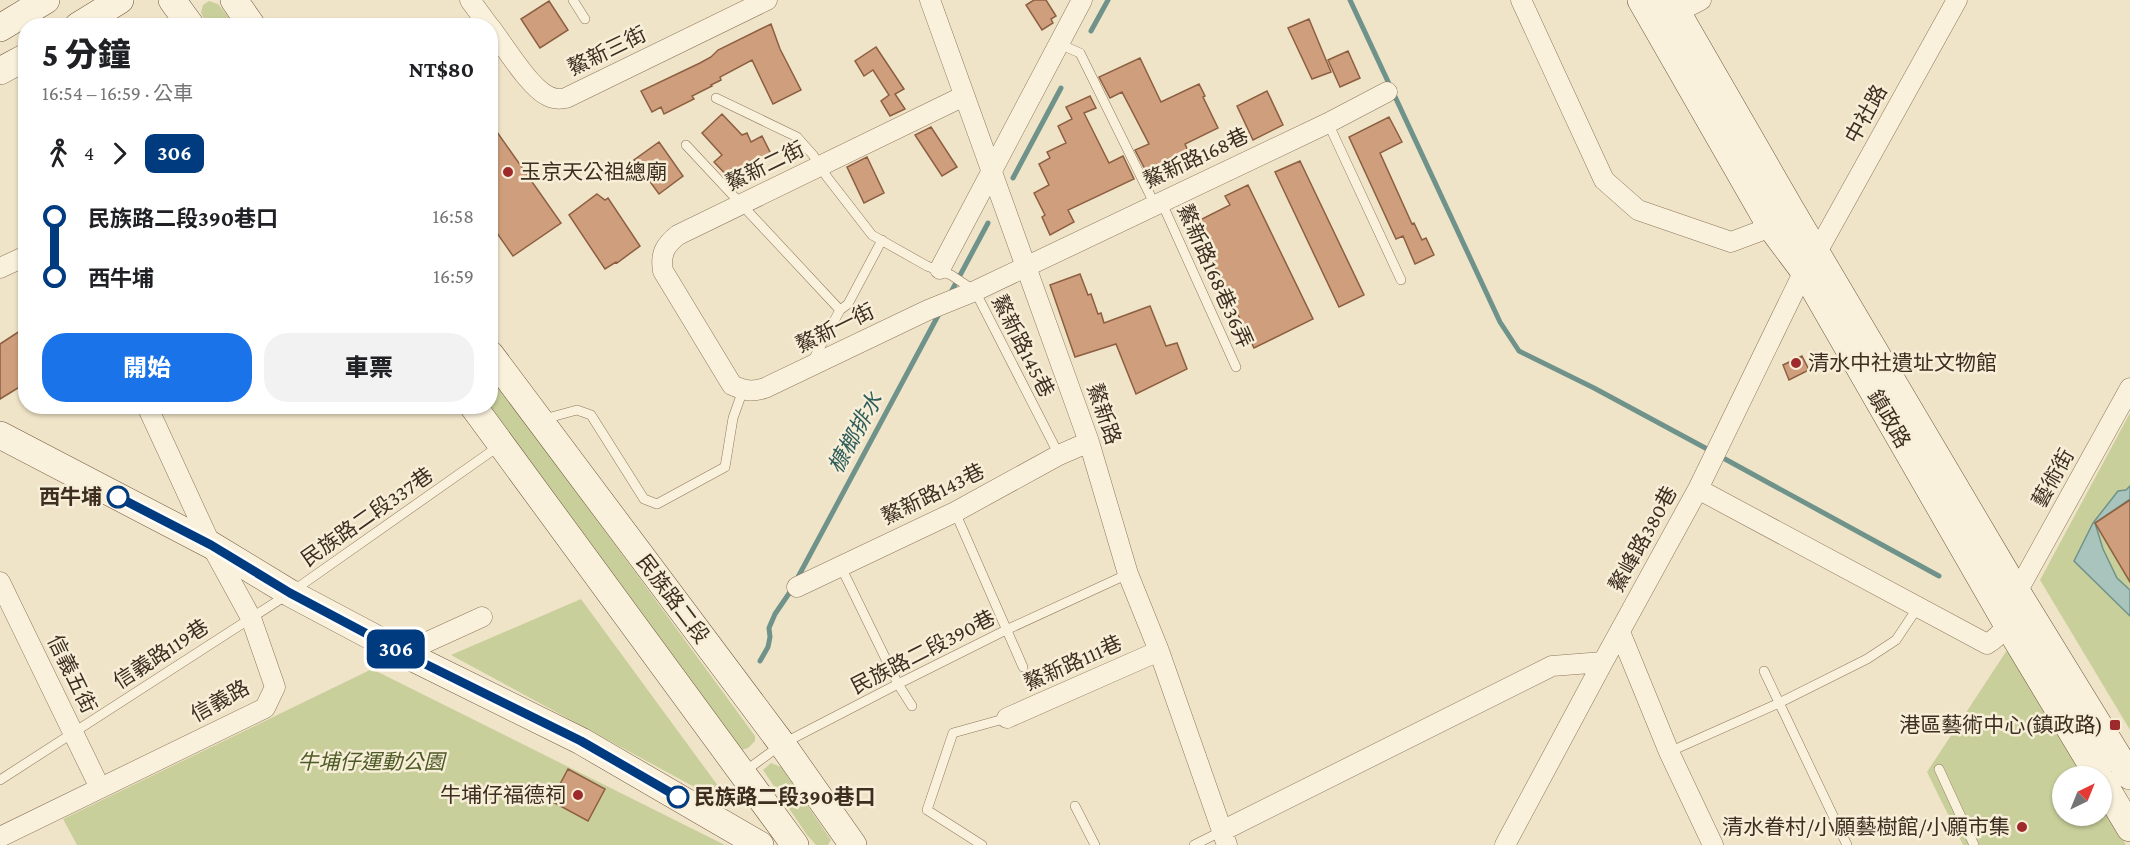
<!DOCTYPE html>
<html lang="zh-TW">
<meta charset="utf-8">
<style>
:root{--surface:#fff;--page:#f2f2f2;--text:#202124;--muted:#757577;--accent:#1a73e8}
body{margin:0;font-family:"Crimson Pro","Noto Sans TC",serif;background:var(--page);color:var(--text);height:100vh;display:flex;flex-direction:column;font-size:22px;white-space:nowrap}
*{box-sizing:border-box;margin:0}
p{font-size:20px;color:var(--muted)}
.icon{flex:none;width:33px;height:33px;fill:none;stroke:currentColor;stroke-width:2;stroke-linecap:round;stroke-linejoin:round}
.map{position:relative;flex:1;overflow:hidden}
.drawer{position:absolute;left:18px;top:18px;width:480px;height:396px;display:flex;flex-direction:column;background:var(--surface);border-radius:24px;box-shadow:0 2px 4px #0004}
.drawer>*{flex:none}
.badge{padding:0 12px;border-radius:9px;font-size:21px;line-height:39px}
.needle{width:39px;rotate:43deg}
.buttons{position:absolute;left:2052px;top:766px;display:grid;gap:12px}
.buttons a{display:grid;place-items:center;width:60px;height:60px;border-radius:50%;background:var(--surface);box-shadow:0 2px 4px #0004;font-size:30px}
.map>.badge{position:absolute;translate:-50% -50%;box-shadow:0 0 0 3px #fff}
.legs{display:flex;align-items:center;gap:9px;height:66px;padding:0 24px;font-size:20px}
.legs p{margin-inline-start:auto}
.headline{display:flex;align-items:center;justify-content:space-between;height:102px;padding:0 24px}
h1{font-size:33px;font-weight:800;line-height:45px}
.cta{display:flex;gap:12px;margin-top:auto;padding:12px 24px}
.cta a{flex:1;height:69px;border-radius:24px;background:var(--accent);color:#fff;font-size:24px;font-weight:800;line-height:69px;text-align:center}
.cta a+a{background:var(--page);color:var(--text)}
ul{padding:0 24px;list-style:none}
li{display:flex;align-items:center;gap:21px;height:60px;font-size:22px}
li i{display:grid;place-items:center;width:9px;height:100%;margin:0 8px;background:currentColor}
li i::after{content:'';width:15px;height:15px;margin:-8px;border:4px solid;border-radius:50%;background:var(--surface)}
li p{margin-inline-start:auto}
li:first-child i{background:linear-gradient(#0000 50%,currentColor 0)}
li:last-child i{background:linear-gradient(currentColor 50%,#0000 0)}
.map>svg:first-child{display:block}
</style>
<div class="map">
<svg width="2130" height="845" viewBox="0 0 2130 845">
<rect width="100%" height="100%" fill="#f0e4c8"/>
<path fill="#c9cf9b" d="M209,1l9,3 17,21h-27l-7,-12 2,-8z
M491,375l264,361v5l-7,7 -6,2 -6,-4 -249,-339 3,-1z
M2130,413v317l-90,-150z
M581,599l154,210 -284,-154z
M2009,647l77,130h-24v39h40v-13l24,42h-163l-36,-73z
M372,669l353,176h-648l-14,-26z
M771,763l10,4 50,73 -3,5h-12l-9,-10 -44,-65z"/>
<path fill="#a9c4bc" stroke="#6f938a" stroke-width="1.5" d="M2130,486v13l-35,24 8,26 14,29 13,12v26l-56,-55 19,-38 25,-32 8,-1z"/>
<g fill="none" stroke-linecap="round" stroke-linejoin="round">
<path stroke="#6f938a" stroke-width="5" d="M1350,0l150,322 19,29 75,37 115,62
M1091,31l17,-31
M1013,178l48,-90
M950,294l38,-71
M1725,459l214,117
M760,661l8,-14 2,-10 -1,-9 6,-14 15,-22 150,-280"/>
</g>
<path fill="#cf9f7d" stroke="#8d5f41" stroke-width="1.5" d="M1034,0h12l10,16 -5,3 2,4 -11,7 -16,-25z
M549,1l19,29 -28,18 -19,-29z
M1309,19l22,53 -19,7 -24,-51z
M771,24l9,25 21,41 -28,14 -21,-44 -32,17 1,3 -10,5 1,1 -20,10 2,3 -30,15 -3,-7 -9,5 -11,-21 59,-28 11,-6 7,-7z
M876,47l28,42 -9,5 10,15 -15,7 -9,-15 8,-6 -16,-25 -9,6 -9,-15z
M1348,51l12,27 -20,9 -12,-27z
M1140,58l21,44 38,-18 6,12 -2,1 15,31 -33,16 4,9 -42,20 -12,-23 14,-6 -27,-52 -12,6 -11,-21z
M1267,91l16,34 -30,15 -16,-34z
M1090,96l6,12 -12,5 25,50 14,-7 11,23 -66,31 6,12 -24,13 -8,-18 3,-2 -11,-22 15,-8 -10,-21 11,-6 -3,-6 19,-9 -8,-17 14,-7 -6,-12z
M722,114l20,21 5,-2 4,9 11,-6 9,18 -12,6 -26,22 -19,-20 8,-7 -20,-22z
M1389,117l13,25 -22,11 32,71 2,-1 8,17 4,-2 8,17 -19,9 -12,-28 -7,3 -47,-102z
M490,122l71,101 -48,33 -23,-33z
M931,127l26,40 -15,9 -27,-41z
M659,142l24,34 -24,18 -25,-34z
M867,157l17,36 -20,10 -17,-36z
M1300,161l64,134 -25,12 -64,-135z
M1248,185l65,134 -59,29 -60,-125 36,-18 -5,-9z
M597,194l8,6 3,-2 32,48 -23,17 -1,-1 -11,7 -36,-54z
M1080,274l8,21 3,-1 7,20 3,-1 3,10 46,-17 16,40 11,-3 10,26 -51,25 -20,-50 -41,13 -25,-72z
M26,327v56l-26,16v-55z
M1802,356l7,14 -20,10 -6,-15z
M2130,500v82l-35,-59z
M568,769l37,20 -17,32 -37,-20z"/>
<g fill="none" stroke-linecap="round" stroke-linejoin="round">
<defs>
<path id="lane" d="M573,0l12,19
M1059,44l21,9 75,152
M716,98l81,39 16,18 14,22 45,58 55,31 24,9 24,16 84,164
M1328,123l73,157
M686,145l154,165
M1161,201l75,166
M812,362l28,-52 8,-6 34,-64
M544,419l33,-9 14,5 53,84 13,5 68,-37 8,-49 10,-28
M955,512l68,155
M840,565l58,119 14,22
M1764,671l83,174
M1669,752l110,-49 88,-44 29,-19 22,-33
M1939,769l35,76
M744,772l38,-28 116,-60 108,-54 122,-56
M0,780l290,-187 209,-147
M1075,806l20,39
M982,845l-55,-35 26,-77 54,-15
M1194,845l28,-14"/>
<path id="street" d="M470,0l19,26
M930,0l159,442 39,132 31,77 68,194
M1521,0l83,180 34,30 93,32 40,-15 9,-8
M1678,12l23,-12
M490,27c14,18 39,60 58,69 5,3 12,3 18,2l201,-98
M964,96l-286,139c-13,10 -18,19 -15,36l69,114c13,6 20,7 33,3l163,-78 47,-19 353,-168 59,-31
M0,268l26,-12
M940,269l142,-269
M1698,489l289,155c23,-14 23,-28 30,-52l113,-204
M0,582l100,206
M797,587l158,-75 104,-57 30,-13
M1620,632l49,120 44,93
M403,653l79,-36
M1007,718l152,-67
M1222,831l330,-165 51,-4
M0,837l265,-129 10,-21 -24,-69 -40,-73 -64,-139
M1505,845l98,-183 95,-173 106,-218 13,-19 140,-252"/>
<path id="secondary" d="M172,0l19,26
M234,0l18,26
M1641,0l130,227 33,44 203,353 92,153
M1670,0l121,210 226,382 113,184
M78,26l42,-26
M0,28l46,-28
M0,71l26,-14
M490,354l292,390 71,101
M473,406l322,439
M0,435l211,110 79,48 113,60 178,88 179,104
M2102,781l28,47"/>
</defs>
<use href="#lane" stroke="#8d765c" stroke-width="10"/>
<use href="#street" stroke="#8d765c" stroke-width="21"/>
<use href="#secondary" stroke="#6f573f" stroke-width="28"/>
<use href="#lane" stroke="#faf1dc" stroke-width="9"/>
<use href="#street" stroke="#faf1dc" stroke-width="20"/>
<use href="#secondary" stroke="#faf1dc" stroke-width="27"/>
</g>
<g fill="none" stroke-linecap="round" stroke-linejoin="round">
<defs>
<path id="line-1" d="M118,497l93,48 79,48 113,60 178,88 97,56"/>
</defs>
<use href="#line-1" stroke="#fff" stroke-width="14"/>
<use href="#line-1" stroke="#003b80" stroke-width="9"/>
</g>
<g fill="#9e2a2b" stroke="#f7eed8" stroke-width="2">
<circle cx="508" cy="172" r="6"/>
<circle cx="1796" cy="363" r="6"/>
<rect x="2109" y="719" width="12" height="12" rx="3"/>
<circle cx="578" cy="795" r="6"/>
<circle cx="2022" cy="827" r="6"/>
</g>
<g fill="#fff" stroke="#003b80" stroke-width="3">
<circle cx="118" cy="497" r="10"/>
<circle cx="678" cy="797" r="10"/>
</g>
<g text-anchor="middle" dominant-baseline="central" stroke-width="5" stroke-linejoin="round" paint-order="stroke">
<g font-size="21" fill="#3d2e20" stroke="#f7eed8">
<text transform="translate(607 51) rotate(-26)">鰲新三街</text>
<text transform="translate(1866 114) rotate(-61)">中社路</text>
<text transform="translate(1196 158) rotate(-25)">鰲新路168巷</text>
<text transform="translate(765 166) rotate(-26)">鰲新二街</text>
<text transform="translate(1215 276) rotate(66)">鰲新路168巷36弄</text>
<text transform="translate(835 328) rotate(-26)">鰲新一街</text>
<text transform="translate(1023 346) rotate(63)">鰲新路145巷</text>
<text transform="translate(1104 414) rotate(71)">鰲新路</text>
<text transform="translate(1889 419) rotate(60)">鎮政路</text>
<text transform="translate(2053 478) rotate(-61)">藝術街</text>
<text transform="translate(933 494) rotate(-26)">鰲新路143巷</text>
<text transform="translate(367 517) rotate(-35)">民族路二段337巷</text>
<text transform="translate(1643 539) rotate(-61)">鰲峰路380巷</text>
<text transform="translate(673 599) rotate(53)">民族路二段</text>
<text transform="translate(923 652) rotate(-27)">民族路二段390巷</text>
<text transform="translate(161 654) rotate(-33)">信義路119巷</text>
<text transform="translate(1073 663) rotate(-24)">鰲新路111巷</text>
<text transform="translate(72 674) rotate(64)">信義五街</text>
<text transform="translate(220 701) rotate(-29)">信義路</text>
</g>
<g font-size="21" fill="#3d2e20" stroke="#f7eed8" text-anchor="end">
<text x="520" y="172" text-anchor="start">玉京天公祖總廟</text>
<text x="1808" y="363" text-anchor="start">清水中社遺址文物館</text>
<text x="2103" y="725">港區藝術中心(鎮政路)</text>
<text x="566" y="795">牛埔仔福德祠</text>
<text x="2010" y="827">清水眷村/小願藝樹館/小願市集</text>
</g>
<g font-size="21" font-weight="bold" fill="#3d2e20" stroke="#f7eed8" text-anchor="end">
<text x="102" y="497">西牛埔</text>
<text x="694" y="797" text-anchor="start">民族路二段390巷口</text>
</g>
<g font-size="21" font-style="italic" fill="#4d5a26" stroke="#f7eed8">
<text x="371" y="762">牛埔仔運動公園</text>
</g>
<g font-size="22" font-style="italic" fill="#2f5d5a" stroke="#f7eed8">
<text transform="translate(855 433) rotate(-61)">槺榔排水</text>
</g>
</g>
</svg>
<div class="buttons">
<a><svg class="needle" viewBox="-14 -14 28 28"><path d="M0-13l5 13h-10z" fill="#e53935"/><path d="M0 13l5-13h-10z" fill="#757577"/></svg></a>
</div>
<b class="badge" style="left:396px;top:649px;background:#003b80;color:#fff">306</b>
<section class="drawer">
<div class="headline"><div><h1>5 分鐘</h1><p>16:54 – 16:59 · 公車</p></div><b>NT$80</b></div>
<div class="legs"><svg class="icon" aria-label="walk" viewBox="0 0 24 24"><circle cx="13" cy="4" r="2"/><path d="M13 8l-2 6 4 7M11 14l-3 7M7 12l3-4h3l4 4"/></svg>4<svg class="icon" aria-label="forward" viewBox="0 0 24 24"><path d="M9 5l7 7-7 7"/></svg><b class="badge" style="background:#003b80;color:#fff">306</b></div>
<ul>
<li><i style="color:#003b80"></i><b>民族路二段390巷口</b><p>16:58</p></li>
<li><i style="color:#003b80"></i><b>西牛埔</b><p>16:59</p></li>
</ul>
<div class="cta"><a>開始</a><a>車票</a></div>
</section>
</div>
